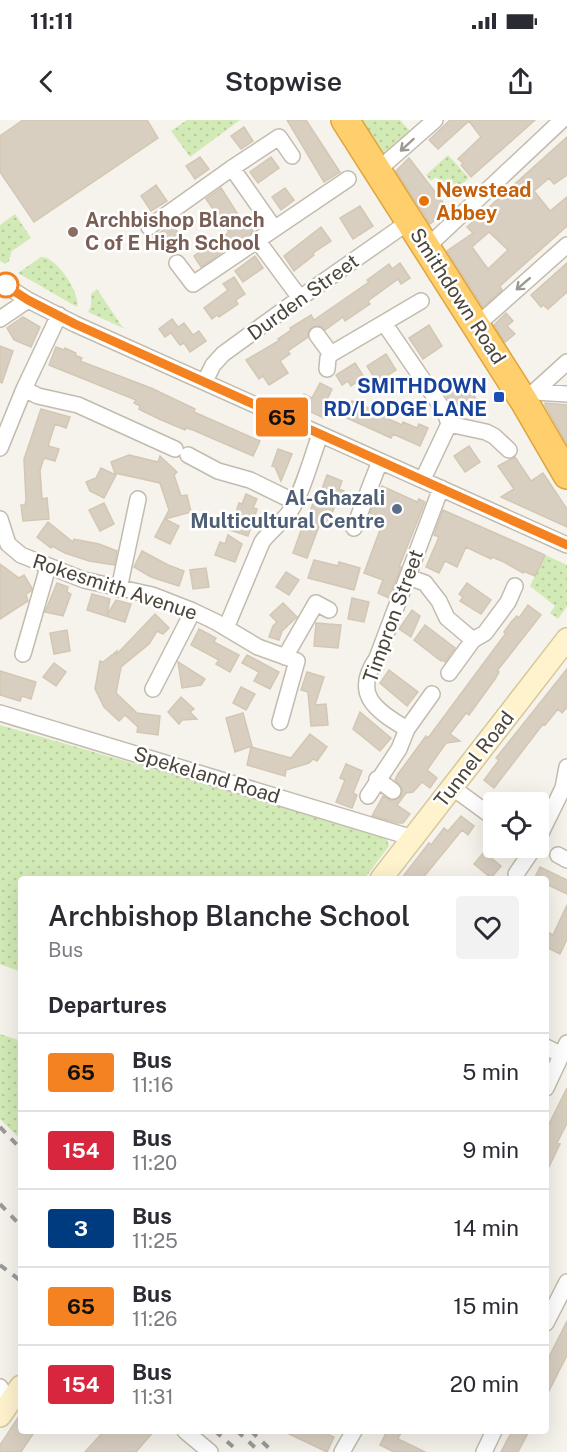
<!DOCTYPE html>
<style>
:root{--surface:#fff;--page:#f2f2f3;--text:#2b2b33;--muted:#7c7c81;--line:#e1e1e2}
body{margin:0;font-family:"Public Sans",sans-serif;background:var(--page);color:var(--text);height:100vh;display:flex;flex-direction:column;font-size:22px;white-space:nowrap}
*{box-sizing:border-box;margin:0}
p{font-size:20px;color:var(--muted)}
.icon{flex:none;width:33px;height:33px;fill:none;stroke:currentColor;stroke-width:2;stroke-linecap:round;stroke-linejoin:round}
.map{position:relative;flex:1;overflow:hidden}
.details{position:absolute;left:18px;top:756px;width:531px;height:558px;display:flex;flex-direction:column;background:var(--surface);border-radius:6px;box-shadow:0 6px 24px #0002}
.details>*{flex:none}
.badge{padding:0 12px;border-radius:4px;font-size:21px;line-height:39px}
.buttons{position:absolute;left:483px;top:672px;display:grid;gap:12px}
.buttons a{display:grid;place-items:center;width:66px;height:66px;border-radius:6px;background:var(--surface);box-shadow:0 6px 24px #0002;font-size:30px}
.map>.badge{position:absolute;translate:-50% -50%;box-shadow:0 0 0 3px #fff}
h2{padding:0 30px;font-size:22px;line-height:54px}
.round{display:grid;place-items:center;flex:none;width:63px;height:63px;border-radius:6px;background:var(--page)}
.summary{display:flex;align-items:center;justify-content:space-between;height:102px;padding:0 30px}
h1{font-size:28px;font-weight:600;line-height:45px}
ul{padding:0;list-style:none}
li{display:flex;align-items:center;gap:18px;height:78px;padding:0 30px;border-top:2px solid var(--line)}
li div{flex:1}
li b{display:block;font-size:22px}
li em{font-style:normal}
li .badge{min-width:66px;font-weight:700;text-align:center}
.status{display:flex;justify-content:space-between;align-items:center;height:42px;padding:0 30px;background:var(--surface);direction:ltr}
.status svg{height:16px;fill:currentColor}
header{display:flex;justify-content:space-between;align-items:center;height:78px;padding:0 30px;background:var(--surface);font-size:27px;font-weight:600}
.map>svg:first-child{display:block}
</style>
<div class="status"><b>11:11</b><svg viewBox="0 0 49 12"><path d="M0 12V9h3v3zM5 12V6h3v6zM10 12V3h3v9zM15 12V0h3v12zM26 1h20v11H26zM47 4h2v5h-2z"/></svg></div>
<header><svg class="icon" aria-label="back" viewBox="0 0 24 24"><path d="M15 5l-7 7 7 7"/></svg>Stopwise<svg class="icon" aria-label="share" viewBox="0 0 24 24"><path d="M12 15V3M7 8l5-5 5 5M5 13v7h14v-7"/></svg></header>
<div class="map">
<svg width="567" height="1332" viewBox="0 0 567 1332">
<defs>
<pattern id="grass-dots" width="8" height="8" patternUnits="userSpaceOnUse" patternTransform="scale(1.5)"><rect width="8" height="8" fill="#d2eab5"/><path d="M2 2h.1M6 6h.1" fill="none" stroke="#b6ca9c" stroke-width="1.8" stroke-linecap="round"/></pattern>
</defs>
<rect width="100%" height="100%" fill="#f6f3ec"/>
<path fill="url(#grass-dots)" d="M187,0h53l-50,37 -19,-26z
M359,0h41l10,11 -28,24z
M448,35l21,23 -18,16 -15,-17 -5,4 -5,-6z
M15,94l16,24 -19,13 -3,10 -4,3 -5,-3v-36z
M41,137c15,-1 40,36 36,50l-59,-34z
M97,169l26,39 -35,-16 3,-6v-12z
M545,435l22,10v41l-9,13 -8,-6 5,-7 -25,-20z
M0,605l386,111 3,10 -25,33h-343v93l-21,-8z
M0,914l21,7v99l-21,-21z"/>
<path fill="#d8cfc1" stroke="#d3c7b4" stroke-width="1.5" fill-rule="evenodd" d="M23,0h124l11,18 -124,84 -34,-50v-36z
M287,0h19l34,52 -16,10z
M450,0h85l-64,57 -10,-12 2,-2 -5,-4 23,-22 -12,-16 -31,28 -9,-9z
M244,7l9,14 -12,8 -10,-13z
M567,17v38l-13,9 -5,-6 -15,13 16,20 17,-14v29l-67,60 2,4 -19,17 -36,-56 26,-18 -6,-6zM489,112l19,18 -20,19 -16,-22z
M200,37l9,12 -14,10 -9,-13z
M271,37l8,11 -21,15 -8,-11z
M409,38l40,52 -19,14 -34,-53z
M156,65l11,16 -16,10 -10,-15z
M221,68l23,36 3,-2 6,9 -52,36 -7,-11 35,-24 -23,-33z
M285,68l9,12 -13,10 -9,-13z
M360,86l13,20 -20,13 -13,-21z
M172,104l8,12 -20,14 -9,-11z
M321,107l10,14 -18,12 1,2 -20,16 -10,-15z
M255,136l8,12 -20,14 -8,-11z
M400,143l10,15 -9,6 -3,-5 -30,22 2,3 -25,17 -2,-4 -18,13 -5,-4 -8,1 -4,5v5l-20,14 2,3 -10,7 8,12 -19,12 -6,-9 -4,3 -13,-19 34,-20 -2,-1 13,-9 -1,-2 21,-13 3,5 55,-38 -2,-2 22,-16 3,5z
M567,143v29l-19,17 -5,-4 -2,2 -10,-12z
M234,157l11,17 -9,6 2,4 -19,13 -2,-2 -5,4 -8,-11 24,-18 -5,-6z
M506,193l7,8 -6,5 8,8 -10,8 -11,-17z
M23,197l17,10 -9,20 -17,-7 -7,-12z
M172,199l6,8 6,-4 9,12 6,-4 7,10 -16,11 -6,-9 -4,2 -9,-12 -6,4 -6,-8z
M429,205l13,21 -19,13 -14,-21z
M0,226l13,5 -11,32 -2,-1z
M56,227l8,3 1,-2 11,5 -1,2 7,3 -2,3 71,27 44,21 -1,3 66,29 -7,15 -60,-26 -7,-2 -1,2 -26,-11 -20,-10 1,-3 -6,-3 2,-3 -87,-35z
M386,234l10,16 -19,12 -10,-16z
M355,243l9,14 -13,9 -3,-5 -6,4 -6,-10z
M463,260l14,20 -20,13 -13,-21z
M320,263l12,6 -7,15 9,4 -10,10 -26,-12 6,-12 8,4z
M352,281l33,14 -1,2 18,8 1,-3 14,6 2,-4 9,4 -8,18 -27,-12 -2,4 -46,-21z
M545,283l22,2v39l-22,-39z
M41,289l29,8 -4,11 -11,-4 -7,22 11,3 -4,12 -11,-3 -4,12 2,29 5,-1 2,21 -26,2 -2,-16h4l1,-5 -2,-41z
M469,326l11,16 -15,10 -11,-16z
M278,329l14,5 -11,27 -6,-14 -3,-1z
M129,335l29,7 2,-6 17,16 -3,3 7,21 6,-1 4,17 -26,7 14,7 -9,18 -15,-7 14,-27 -9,-27 -45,-10 -4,-11z
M515,337l16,24 12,-8 24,36v18l-66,-30 13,-8 -16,-23z
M101,348l15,7 -12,23 -14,-7 -4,-9 10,-4z
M327,355l15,6 -3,8 5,2 -5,13 -3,-1 -8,21 -7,-3 -14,37 -14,-5 10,-28 2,1 9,-26 3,-4 2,1z
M382,366l35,16 2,-3 6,3 -26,65h2l-12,31 -11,-5 5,-13 -19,-7 20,-54 -14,-6z
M246,374l11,5 -4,9 4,1 -9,27 -18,-6 9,-27 3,1z
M104,383l10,21 -14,7 -11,-21z
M443,390l102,45 -10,21 -12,-5v2l-19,-11 -12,-5 -1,2 -25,-12 -9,20 -12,-6 -6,12 -13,-6 13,-30 -5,-2z
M48,402l25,20 1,-3 25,5 18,7 -3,14 -25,-4 -24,-8 -13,-7 -1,2 -14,-11z
M228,415l14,9 -7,18 -20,-7 5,-13 5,2z
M142,431l26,14 16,6 -5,15 -28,-9 -17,-10z
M314,440l24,6 1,-4 21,6 -6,22 -46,-12z
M0,444l19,14 5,-3 8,13 -1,3 -5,3 2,7 -28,18z
M206,448l3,19 -16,2 -3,-19z
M286,452l13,8 -10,15 -13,-8z
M57,463l11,4 -1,5 4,2 -8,22 -18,-4z
M467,463l24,17 -10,14 -21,-13 3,-4 -4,-3z
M92,474l18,5 -3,16 9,-15 15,4 -6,18 -38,-12z
M352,478l17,4 -5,20 -16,-3z
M283,483l14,14 -15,14 -3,9 -10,-3 4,-11 4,-4 -7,-7z
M528,485l13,10 -44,56 2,1 -4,7 -26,36 -3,-2 -16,21 10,7 -14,2 -19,27 10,8 -7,10 -8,-6 -9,10 -7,1 -9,12 13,9 -7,9h-5l-26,-7 11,-20 9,5 9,-5 1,-8 -7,-8 3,-6 28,-38 2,2 78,-105 -2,-1 8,-11 5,-5 2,2z
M412,490l8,6 -9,21 -12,-8z
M155,494l14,14 -6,6 -6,-3 -8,13 -28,23 -5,26 21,20 23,3 -2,19 -21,-3 1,-5 -13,-12 -6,6 -15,-14 -9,-18 5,-28 3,1 14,-11 -1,4z
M316,503l25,2 -3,23 -24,-2z
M425,505l30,23 -10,14 -3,-2 -1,1 -27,-21z
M199,509l17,9 -2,4 25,13 -9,17 -14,-8 3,-4 -28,-15z
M67,510l3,21 -16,3 -4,-21z
M247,535l32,17 -9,17 -16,-8 5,-9 -17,-9z
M178,542l27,17 -4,6 -19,3z
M54,543l12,9 -10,14 -13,-9z
M567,549v38l-5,6 -4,-4 -13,16 -2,-1 -49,64 -10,-8 15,-20 -3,-2z
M389,550l29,22 -11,14 -27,-23z
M0,551l36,11 -5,17 -9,-3 -2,5 -20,-6z
M307,552l17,5 -9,28 11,-1 2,21 -17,1 -3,-34 -7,-2z
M241,567l14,7 -9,16 -13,-7z
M181,577l13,12 -4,3 7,7 -15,1 -3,4 -11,-12z
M360,592l31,26 -11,13 -27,-22z
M243,593l9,33 -17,6 -9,-34z
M310,614l17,13 -10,14 -4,-2 -4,4 -23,7 -1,6 -38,-11 4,-18 40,11z
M346,644l16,7 -9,22 4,2 -5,13 -16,-6 9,-22 -5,-2z
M461,696l13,10 -6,9 -6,-5 -40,49h-21l28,-36 2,2 13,-17 4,3z
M484,732l17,14 -10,12 -17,-14z
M540,747l27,13v14l-21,-10v-5h-12z
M567,785v34l-7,15 -14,-7v-16l7,4z
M567,968v35l-10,20 3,1 -14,29v-43z
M567,1201v34l-21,42v-34z
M21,1293v18h14l-14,21h-21v-7z
M104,1311h50l-18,21h-51z
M283,1311h38l13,6 -7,15z
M387,1311h15l-4,8 27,13h-31l-14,-7z
M512,1311h17l-11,21h-17z"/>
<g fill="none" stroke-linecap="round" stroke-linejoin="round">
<defs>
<path id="street" d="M232,48l42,60
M378,50l57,-50
M149,107l83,-59 47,-31 13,19
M257,120l43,58
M427,127l135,-127
M177,143l16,21 155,-105
M0,162l28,18 47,24 492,221
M0,199l28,-19
M384,203l61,89 4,12 -26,55
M477,205l90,-80
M317,215l14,19
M327,249l1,-11 3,-4 90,-53
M205,261l8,-16 10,-11 77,-56 110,-77
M24,269l14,7 40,9 97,44
M535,272l32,2
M524,281l43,-39
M449,304l37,8 8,4 15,14
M0,328l24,-59 35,-74
M188,335l30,16 32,9 45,22
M0,399l8,25 13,11 63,25 68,15 41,16 23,11 42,25 39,14 -17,61
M354,408l26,-67
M408,457l17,6 14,18 8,17 26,22
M119,469l19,-90
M226,508l36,-86c7,-10 18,-18 26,-28 13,-16 24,-58 32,-79
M23,534l25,-87
M285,537l31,-54 13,7
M449,553l24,-33 12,-7 23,-31 7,-16
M153,569l40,-78
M0,593l413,125
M407,609c-32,-19 -55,-35 -30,-71l64,-170
M377,659l16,12
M453,668l41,30
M368,676l31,-47 8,-20 25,-35
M538,719l25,-51 4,-21
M558,735l9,5
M516,754l17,-25 -1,-1
M546,927l16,8
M546,968l21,-45
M546,1203l21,-41
M0,1267l9,16
M185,1311l25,21
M342,1332l12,-21
M484,1332l10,-21"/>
<path id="secondary" d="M381,759l186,-240
M0,1296l21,-30"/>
<path id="highway" d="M345,0l179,281 43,74"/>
</defs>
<use href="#street" stroke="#c2bbae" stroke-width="18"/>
<use href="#secondary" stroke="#d6c79b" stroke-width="24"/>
<use href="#highway" stroke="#e0a43c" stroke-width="30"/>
<use href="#street" stroke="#fff" stroke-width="15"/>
<use href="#secondary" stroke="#fff3cd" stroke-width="21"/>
<use href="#highway" stroke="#ffcf6e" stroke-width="27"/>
<path stroke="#9a9a9a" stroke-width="4" stroke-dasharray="8 8" stroke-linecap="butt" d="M0,1007l21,22
M0,1084l21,22
M0,1145l21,16
M215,1311l24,21
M237,1311l23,21
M251,1311l22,21"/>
</g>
<defs><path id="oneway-shaft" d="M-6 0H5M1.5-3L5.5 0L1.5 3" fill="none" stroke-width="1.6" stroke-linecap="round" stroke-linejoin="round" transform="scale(1.5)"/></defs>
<g stroke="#9c9892">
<use href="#oneway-shaft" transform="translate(407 25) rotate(138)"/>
<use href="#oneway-shaft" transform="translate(523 164) rotate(139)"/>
</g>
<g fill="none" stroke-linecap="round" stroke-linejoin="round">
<defs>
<path id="line" d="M0,162l28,18 47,24 492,221"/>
</defs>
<use href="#line" stroke="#fff" stroke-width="14"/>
<use href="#line" stroke="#f58220" stroke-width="9"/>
</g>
<circle fill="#e8710a" stroke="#fff" stroke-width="2" cx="424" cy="81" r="6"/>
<circle fill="#8d6e63" stroke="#fff" stroke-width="2" cx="73" cy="112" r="6"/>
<circle fill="#fff" stroke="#f58220" stroke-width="3" cx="6" cy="165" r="12"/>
<rect fill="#1a4fb4" stroke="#fff" stroke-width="2" x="493" y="271" width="12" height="12" rx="3"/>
<circle fill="#5c6f8a" stroke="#fff" stroke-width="2" cx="397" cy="389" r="6"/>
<g text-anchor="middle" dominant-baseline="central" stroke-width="5" stroke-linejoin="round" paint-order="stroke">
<g font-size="20" font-weight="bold" fill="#c56008" stroke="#fff" text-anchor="start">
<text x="436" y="70">Newstead<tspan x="436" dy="23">Abbey</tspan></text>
</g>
<g font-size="20" font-weight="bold" fill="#785e54" stroke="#fff" text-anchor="start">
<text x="85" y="100">Archbishop Blanch<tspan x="85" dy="23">C of E High School</tspan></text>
</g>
<g font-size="20" fill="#4b4439" stroke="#fff">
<text transform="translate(458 176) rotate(57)">Smithdown Road</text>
<text transform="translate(303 177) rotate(-36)">Durden Street</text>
<text transform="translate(115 467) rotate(18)">Rokesmith Avenue</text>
<text transform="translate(393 496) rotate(-70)">Timpron Street</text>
<text transform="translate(474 639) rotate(-52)">Tunnel Road</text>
<text transform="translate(207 655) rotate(17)">Spekeland Road</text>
</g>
<g font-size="20" font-weight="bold" fill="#164399" stroke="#fff" text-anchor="end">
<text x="487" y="266">SMITHDOWN<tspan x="487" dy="23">RD/LODGE LANE</tspan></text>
</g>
<g font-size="20" font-weight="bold" fill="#4e5e75" stroke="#fff" text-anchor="end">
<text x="385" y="378">Al-Ghazali<tspan x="385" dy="23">Multicultural Centre</tspan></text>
</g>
</g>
</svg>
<div class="buttons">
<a><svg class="icon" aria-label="locate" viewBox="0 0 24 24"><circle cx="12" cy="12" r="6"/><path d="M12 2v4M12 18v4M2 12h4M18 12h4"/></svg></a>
</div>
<b class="badge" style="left:282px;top:297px;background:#f58220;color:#111">65</b>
<section class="details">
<div class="summary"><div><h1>Archbishop Blanche School</h1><p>Bus</p></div><a class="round"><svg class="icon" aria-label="heart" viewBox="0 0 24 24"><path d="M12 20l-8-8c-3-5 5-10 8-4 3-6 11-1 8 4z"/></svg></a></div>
<h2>Departures</h2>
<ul>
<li><span class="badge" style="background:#f58220;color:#111">65</span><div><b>Bus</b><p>11:16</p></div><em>5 min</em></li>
<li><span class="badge" style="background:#d7263d;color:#fff">154</span><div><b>Bus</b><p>11:20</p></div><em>9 min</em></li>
<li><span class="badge" style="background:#003b80;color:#fff">3</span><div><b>Bus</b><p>11:25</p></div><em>14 min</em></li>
<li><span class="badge" style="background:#f58220;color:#111">65</span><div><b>Bus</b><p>11:26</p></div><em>15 min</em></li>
<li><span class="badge" style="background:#d7263d;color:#fff">154</span><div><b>Bus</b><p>11:31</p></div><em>20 min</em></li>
</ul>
</section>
</div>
